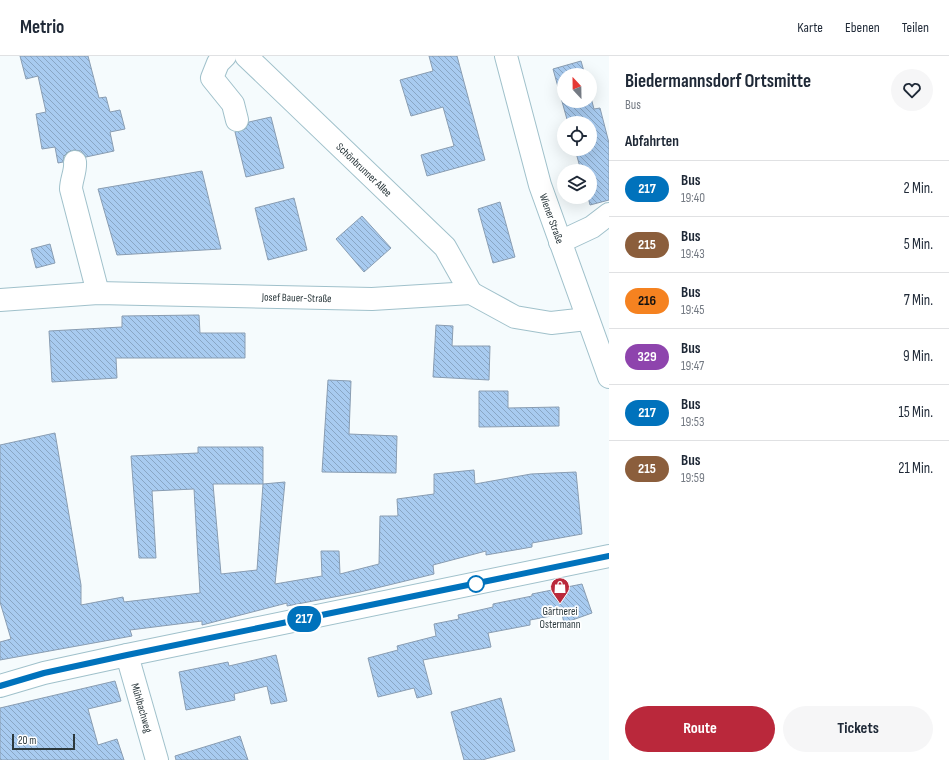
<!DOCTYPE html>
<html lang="de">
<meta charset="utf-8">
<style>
:root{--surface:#fff;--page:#f6f6f7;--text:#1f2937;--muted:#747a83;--line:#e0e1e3;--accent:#ba283b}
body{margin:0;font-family:"Sofia Sans Condensed",sans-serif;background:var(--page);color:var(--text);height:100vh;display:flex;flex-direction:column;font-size:15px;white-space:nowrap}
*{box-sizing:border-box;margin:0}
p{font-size:13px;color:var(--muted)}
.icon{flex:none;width:22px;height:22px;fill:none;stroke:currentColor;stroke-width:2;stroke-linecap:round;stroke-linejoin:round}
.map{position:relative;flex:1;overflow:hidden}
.details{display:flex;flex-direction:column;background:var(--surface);width:340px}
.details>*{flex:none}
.badge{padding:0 8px;border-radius:13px;font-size:14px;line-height:26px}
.needle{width:26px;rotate:338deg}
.buttons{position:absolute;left:557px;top:12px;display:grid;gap:8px}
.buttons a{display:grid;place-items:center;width:40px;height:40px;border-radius:50%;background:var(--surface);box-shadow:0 4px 16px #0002;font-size:20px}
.scale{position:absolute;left:12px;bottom:10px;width:63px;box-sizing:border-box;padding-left:4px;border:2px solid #2c393d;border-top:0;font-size:11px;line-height:14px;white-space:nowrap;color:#2c393d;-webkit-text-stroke:3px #fff;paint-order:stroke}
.map>.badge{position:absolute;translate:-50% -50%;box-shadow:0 0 0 2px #fff}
h2{padding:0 16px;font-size:15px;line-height:36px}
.round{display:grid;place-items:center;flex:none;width:42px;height:42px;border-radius:21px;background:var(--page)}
.head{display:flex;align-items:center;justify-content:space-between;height:68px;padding:0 16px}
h1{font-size:19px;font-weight:700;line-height:30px}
.button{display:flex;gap:8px;margin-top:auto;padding:8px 16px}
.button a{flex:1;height:46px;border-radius:24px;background:var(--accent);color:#fff;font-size:16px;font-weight:700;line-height:46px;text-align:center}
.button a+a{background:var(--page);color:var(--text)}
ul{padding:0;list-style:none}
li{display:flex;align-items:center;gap:12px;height:56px;padding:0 16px;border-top:1px solid var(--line)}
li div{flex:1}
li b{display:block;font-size:15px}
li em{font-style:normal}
li .badge{min-width:44px;font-weight:700;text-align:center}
header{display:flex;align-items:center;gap:24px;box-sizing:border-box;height:56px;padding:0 20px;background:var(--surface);border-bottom:1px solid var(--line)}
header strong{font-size:19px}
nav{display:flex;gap:22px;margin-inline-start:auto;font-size:14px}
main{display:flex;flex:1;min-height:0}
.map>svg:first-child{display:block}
</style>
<header>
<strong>Metrio</strong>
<nav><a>Karte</a><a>Ebenen</a><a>Teilen</a></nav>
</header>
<main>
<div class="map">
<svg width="609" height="704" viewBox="0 0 609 704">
<defs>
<pattern id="building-back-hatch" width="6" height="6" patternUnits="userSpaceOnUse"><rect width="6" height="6" fill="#a8cbf0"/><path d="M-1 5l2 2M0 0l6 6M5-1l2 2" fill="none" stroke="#89a6c4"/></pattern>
</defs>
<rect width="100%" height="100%" fill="#f5fbfd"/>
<path fill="url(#building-back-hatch)" stroke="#899db2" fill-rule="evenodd" d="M20,0h68l11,42 7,-1 4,15 10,-2 5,19 -15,3 4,19 -28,6 -5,-6 -7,-1 -6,2 -4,4 -1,6 -5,1 -3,-16 -13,2 -6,-35 10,-2 -8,-36 -12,3z
M429,0h28l28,104 -58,16 -6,-21 33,-9 -11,-39 -32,9 -11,-36 33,-9z
M581,5l4,14h-21v26h26v-7l4,15 6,-1 9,35v57l-19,5 -2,-8h2v-26h-9l-6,-22h15v-26h-22l-15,-54z
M271,61l13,51 -38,9 -11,-45 10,-3 4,-7z
M202,115l19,78 -104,6 -19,-66z
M294,142l13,52 -39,10 -13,-52z
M500,146l15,55 -22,6 -15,-54z
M362,160l29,32 -27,24 -28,-33z
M50,188l5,19 -19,5 -5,-19z
M199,259l1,18h45v25h-129l1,20 -65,4 -3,-51 73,-4v-11z
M436,269l17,1 -1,20h38l-1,34 -56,-3z
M328,324l23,1 -2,53 48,2 -1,37 -74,-1z
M479,335h29v17l51,-1v19l-80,1z
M55,377l26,152v20l42,-8 1,5 76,-9 -6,-104 -42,2 4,67h-17l-8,-102 67,-3v-6h65v37l22,-2 -10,102 47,-8 -1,-25h18l1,23 39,-10 1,-48h18l-1,-17 37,-5v-20l40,-4 1,14 56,-10 45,-2 6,62 -50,9v4l-46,8v-4l-53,14 1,9 -74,18 -73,14v-3l-85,22v-4l-72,9 2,6 -132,24v-18l11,-3 -11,-37v-157zM213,428h50l-6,86 -36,4z
M582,528l10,29 -28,10 -2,-9 -32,6v5l-42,8 3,14 -68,13 9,34 -15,4 -3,-10 -36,9 -10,-39 30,-8 -1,-4 39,-10 -2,-12 25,-5 -1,-4 35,-8v-3l39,-8v-2z
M276,599l11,46 -16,3 -4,-18 -33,8 1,6 -49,10 -7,-38 49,-10 1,4z
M115,625l6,20 -33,8 10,36 19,-6 7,21h-124v-52z
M501,642l14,53 -33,9h-18l-13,-48z
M240,680l8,24h-72l-1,-4z"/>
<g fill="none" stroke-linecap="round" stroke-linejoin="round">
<defs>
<g id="minor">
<path d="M225,0l-7,7 -6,15 21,26 4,16"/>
<path id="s1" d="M246,0l199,191 26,46"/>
<path id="s2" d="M506,0l34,129 69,192"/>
<path d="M75,106c1,9 -4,18 -4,27l27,104"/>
<path d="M560,186l32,-15 17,-13"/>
<path id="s3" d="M0,244l98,-7 274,6 99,-6 44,24 36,6 36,-4"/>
<path id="s4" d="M127,599l30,105"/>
<path d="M0,630l44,-13 83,-18 482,-99"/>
</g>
</defs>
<use href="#minor" stroke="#a0c1cb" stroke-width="24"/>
<use href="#minor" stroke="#fff" stroke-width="22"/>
</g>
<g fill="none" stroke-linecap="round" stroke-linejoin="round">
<defs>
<path id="line" d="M0,630l44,-13 83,-18 482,-99"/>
</defs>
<use href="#line" stroke="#fff" stroke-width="9"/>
<use href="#line" stroke="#0072bc" stroke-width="6"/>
</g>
<defs>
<symbol id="shop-pin" viewBox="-11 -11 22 30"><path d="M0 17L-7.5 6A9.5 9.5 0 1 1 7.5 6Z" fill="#ba283b" stroke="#fff"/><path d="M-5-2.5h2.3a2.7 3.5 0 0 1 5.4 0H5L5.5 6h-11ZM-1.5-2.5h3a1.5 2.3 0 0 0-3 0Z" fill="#fff"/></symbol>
</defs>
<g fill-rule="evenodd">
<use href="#shop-pin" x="549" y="520" width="22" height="30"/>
</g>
<circle fill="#fff" stroke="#0072bc" stroke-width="2" cx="476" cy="528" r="8"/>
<g text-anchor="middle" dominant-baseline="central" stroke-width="3.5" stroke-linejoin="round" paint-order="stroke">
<g font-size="11" fill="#2c393d" stroke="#fff">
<text stroke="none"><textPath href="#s1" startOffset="164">Schönbrunner Allee</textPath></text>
<text stroke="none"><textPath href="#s2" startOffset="169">Wiener Straße</textPath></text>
<text stroke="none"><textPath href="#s3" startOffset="297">Josef Bauer-Straße</textPath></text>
<text stroke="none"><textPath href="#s4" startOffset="55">Mühlbachweg</textPath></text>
</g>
<g font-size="11" fill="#2c393d" stroke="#fff">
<text x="560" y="555">Gärtnerei<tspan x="560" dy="13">Ostermann</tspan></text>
</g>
</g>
</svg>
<div class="buttons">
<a><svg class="needle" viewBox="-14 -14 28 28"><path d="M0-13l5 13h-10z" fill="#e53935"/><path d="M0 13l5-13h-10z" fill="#747a83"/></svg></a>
<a><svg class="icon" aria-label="locate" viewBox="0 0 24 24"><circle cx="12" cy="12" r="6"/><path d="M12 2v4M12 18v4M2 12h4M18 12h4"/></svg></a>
<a><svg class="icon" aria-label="layers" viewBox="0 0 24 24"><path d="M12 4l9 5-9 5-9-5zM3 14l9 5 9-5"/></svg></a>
</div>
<div class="scale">20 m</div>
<b class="badge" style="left:304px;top:563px;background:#0072bc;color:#fff">217</b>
</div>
<section class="details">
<div class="head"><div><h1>Biedermannsdorf Ortsmitte</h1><p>Bus</p></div><a class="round"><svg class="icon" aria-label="heart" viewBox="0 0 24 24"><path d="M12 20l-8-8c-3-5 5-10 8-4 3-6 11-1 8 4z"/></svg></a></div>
<h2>Abfahrten</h2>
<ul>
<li><span class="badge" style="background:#0072bc;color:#fff">217</span><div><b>Bus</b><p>19:40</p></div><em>2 Min.</em></li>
<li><span class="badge" style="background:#8b5e3c;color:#fff">215</span><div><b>Bus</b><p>19:43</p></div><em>5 Min.</em></li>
<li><span class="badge" style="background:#f58220;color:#111">216</span><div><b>Bus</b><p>19:45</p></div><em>7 Min.</em></li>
<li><span class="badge" style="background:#8e44ad;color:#fff">329</span><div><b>Bus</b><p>19:47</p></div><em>9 Min.</em></li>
<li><span class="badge" style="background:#0072bc;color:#fff">217</span><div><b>Bus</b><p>19:53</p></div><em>15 Min.</em></li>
<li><span class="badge" style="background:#8b5e3c;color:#fff">215</span><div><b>Bus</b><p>19:59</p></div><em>21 Min.</em></li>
</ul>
<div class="button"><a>Route</a><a>Tickets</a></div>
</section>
</main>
